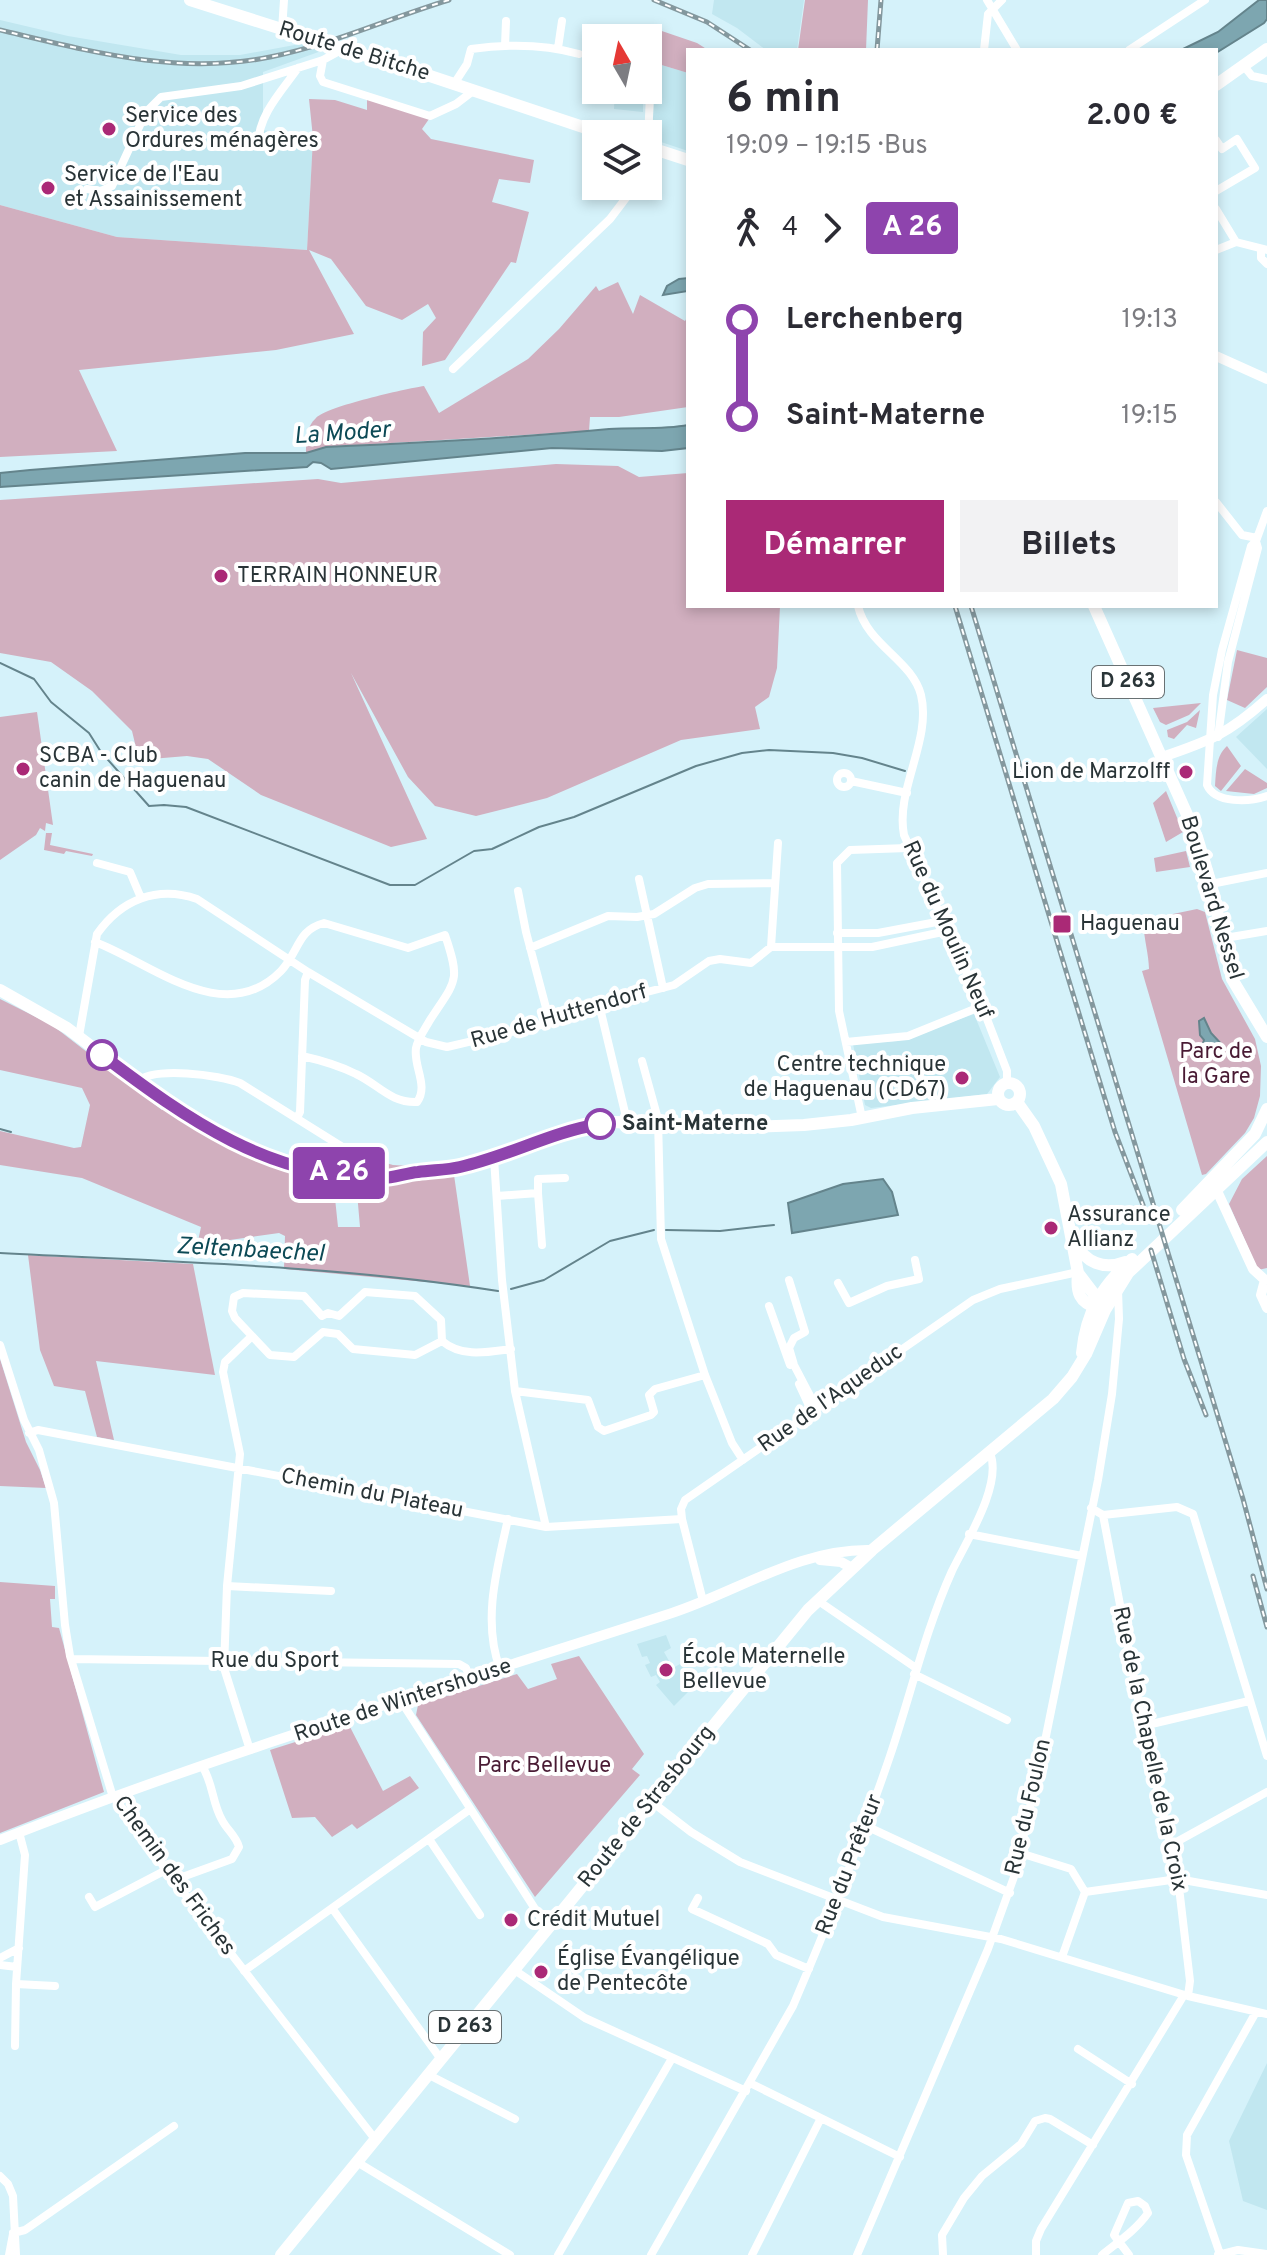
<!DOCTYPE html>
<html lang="fr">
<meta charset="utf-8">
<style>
:root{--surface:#fff;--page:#f2f2f3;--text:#2b2b33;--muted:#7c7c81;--accent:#aa2976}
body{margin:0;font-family:Overpass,sans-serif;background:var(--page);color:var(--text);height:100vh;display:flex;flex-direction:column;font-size:30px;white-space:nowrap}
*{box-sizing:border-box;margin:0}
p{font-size:26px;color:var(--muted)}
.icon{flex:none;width:44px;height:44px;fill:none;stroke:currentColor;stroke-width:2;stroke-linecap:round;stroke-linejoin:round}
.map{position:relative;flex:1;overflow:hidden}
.sheet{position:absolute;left:686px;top:48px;width:532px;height:560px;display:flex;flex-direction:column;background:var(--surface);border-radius:0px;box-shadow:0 4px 12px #0003}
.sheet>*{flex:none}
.badge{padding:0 16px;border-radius:6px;font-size:28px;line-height:52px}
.needle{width:52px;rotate:351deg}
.fabs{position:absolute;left:582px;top:24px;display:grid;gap:16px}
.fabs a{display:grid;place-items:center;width:80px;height:80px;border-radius:0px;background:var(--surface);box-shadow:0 4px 12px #0003;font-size:40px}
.map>.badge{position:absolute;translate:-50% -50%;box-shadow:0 0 0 4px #fff}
.legs{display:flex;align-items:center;gap:12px;height:88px;padding:0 40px;font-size:26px}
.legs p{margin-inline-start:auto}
.summary{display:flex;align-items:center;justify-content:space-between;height:136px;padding:0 40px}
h1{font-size:44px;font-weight:700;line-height:60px}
.action{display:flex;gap:16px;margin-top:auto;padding:16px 40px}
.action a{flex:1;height:92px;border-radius:0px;background:var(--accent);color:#fff;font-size:32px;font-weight:700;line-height:92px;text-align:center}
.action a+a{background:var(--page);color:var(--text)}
ul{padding:0 40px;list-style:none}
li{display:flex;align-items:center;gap:28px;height:96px;font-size:30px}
li i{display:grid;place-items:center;width:12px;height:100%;margin:0 10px;background:currentColor}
li i::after{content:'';width:20px;height:20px;margin:-10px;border:6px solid;border-radius:50%;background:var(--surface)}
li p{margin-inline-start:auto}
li:first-child i{background:linear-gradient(#0000 50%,currentColor 0)}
li:last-child i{background:linear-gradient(currentColor 50%,#0000 0)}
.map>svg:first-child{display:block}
</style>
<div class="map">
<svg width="1267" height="2255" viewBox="0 0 1267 2255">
<rect width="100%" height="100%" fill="#d5f2fa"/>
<path fill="#c1e7f0" d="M714,0h90l-7,50h-31l-29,-22 -25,-14z
M0,20l68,16 113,19h59l60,-11 24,6 -61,22v58l50,8 -6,112 -190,-13 -117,-32z
M592,24l48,14h-44v34l-10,1z
M655,63l33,10v78l-36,-12 2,-42h-11v15l-29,-3 1,-19h33z
M1267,709v60l-31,-32z
M974,1014l26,63 -13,17 -116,14 -6,-3 -12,-61 45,-3z
M666,1635l5,13 -7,4 9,16 7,-4 16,20 -22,22 -18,-21 4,-3 -4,-7 -5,2 -6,-12 5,-2 -3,-7 -5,1 -5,-13z
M1267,2063v147l-24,-9 -14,-60z"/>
<path fill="#d1afbf" d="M805,0h63l-2,50h-68z
M656,29l41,14 11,7h-20v23l-33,-10z
M309,99l26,1 32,10v-11l62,20 -7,10 9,10 103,21 -4,23 -31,-4 -7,23 37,10 -13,51 -5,-1 -66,98 -23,6 1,-34 13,-14 -8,-14 -26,16 -36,-14 -35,-47 -22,-9 45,84 -78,16 -197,20 38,81 -117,6v-252l117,32 190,13 6,-112z
M618,282l15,32 7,-19 45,26 3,-5v91l-69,10h-29l-1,14 -262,16 -21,6c0,-12 0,-26 10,-35 12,-12 89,-29 108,-32l15,27 89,-54 31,-30 37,-43 3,5z
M556,464l62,2 21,11 49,-4v133h92l-3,62 -8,29 -14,10 5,22 -79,11 -134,58 -71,18 -41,-10 -27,-29 -57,-104 76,166 -36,8 -130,-52 -53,-36 -21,-3 -48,4 -7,-29 -40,-40 -41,-29 -51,-9v-153l318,-21 23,4z
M1237,650l30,8v29l-22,21 -18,-8z
M1201,703l-12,12 -23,10 -6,-3 -7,-14z
M1200,710l-4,18 -9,-3 -13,14 -6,-2 -1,-7 20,-8z
M37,712l16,113 -7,-2 -1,8 -5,-3 -4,7 -36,25v-143z
M1227,746l14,20 -20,25 -6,-5c1,-15 1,-30 12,-40z
M1245,769l22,14v5l-13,6 -28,-3z
M1166,791l17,41 -17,10 -13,-39z
M46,833h6l-2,12 43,9 -1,2 -26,-5 -2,3 -20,-4z
M1186,851l4,16 -34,5 -2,-14z
M1197,909l8,3 17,67 33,60 6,27 -1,30 -6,22 -9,15 -39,41 -4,1 -60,-204 7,-2c0,-16 -7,-37 -5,-49z
M0,999l52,26 110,85 2,-2c55,38 102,60 169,71l5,48h22l-4,-46 106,-11 1,3 -9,2 16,111 -186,-17 1,-33 -6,-3 -63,9 -18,-1 3,-14 -119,-49 -82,-13v-34l74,17 7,-1 9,-42 -8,-17 -82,-18z
M1267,1156v112l-9,2 -29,-66 13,-25z
M368,1158l25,7 17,1v2l-23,5 -18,-2z
M28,1255l165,9 22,111 -119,-14 18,79 -17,-3 -12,-46 -31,-5 -14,-36z
M0,1359l26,83 14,28 6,18 -46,-2z
M0,1582l55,4v13h-5l2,28 7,1 45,164 -104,41z
M579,1656l65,98 -12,15 8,6 -105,122 -119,-182 2,-10 99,-31 11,15 29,-10 -6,-15z
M349,1725l34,66 27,-15 9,12 -62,41 -5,-5 -20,13 -17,-20 -23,1 -22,-68z"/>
<path fill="#7da6b0" stroke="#64848c" stroke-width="2" d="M1259,0h8v19l-3,4 -48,30v-3h-35l37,-18z
M688,278v13l-25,4 4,-9 12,-7z
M688,425v23l-26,3 -110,-3 -221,21 -10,-6 -8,-1 -6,5 -307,20v-14l30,-3 215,-17h61l20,-6c95,-4 189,-9 283,-18 26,-2 53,1 79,-4z
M1204,1018l7,15 14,15 -1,2 -6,2 -16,-6 2,-6 -4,-5 -1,-14z
M883,1179l9,13 6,23 -106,18 -4,-30 55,-19z"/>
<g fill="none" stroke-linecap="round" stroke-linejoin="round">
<path stroke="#64848c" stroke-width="2" d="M0,663l34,16 17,23 38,31 12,19 48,54 15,-1 22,2 204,78h25l59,-34 18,-2 47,-22 35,-10 122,-51 46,-13 27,-3 64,3 29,5 43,13
M0,1129l11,3
M666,1230l54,1 54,-6
M0,1253c166,9 334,12 498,38
M511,1289l33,-9 66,-39 44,-11"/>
<path stroke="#fff" stroke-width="8" d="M987,0l30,50
M282,30l2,-30
M505,46l1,-25
M558,48l4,-27
M984,50l4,-36 14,-14
M1129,50l76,-50
M323,60l-3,16 3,6 107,34 26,-12 17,-13
M1243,65l9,11 15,3
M454,84l13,-20 4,-15c36,-5 73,-5 108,5
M648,139l4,-89
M1216,140l6,9 15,-10 18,29 -39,23
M258,144c1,-30 23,-52 40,-76
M648,167l8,-17
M87,189l14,2 11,-5 34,-74 15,-15 80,-11 82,-26 20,-11
M1216,209l20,33
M1236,242l31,8
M1261,249v9l6,6
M1216,250l20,-8
M453,369l157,-150 25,-33
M1216,502l26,33 15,3
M1267,511l-11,30 -5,5 -29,104 -9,45 -6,90c8,19 43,17 60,11
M858,606c9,39 54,54 63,89 11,45 -26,95 -17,140l78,171 25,65v12
M1218,737l10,-75 30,-114 -2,-7
M837 780a7 7 0 1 1 14 0a7 7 0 1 1-14 0Z
M851,781l56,12
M97,863l33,9 11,26
M639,879l24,109
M1211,884l56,-11
M518,891l8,41 23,87
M837,933h41l64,-12
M95,942c56,21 129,87 186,29 18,-19 16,-41 43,-48l84,25 37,-13c16,47 11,45 -15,85 -5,9 -12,18 -14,28 -3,18 13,38 1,54 -27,1 -39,-18 -61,-28 -18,-9 -36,-14 -54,-18
M1224,944l7,-7 36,-6
M771,947l7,-104
M530,948l78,-32 29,1 17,-3 41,-26 13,-4 67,-1
M599,1004l28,117
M79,1036l18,-102c24,-34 60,-49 100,-35l111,73 118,70 21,5 94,-22 17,-10 116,-30 35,-24 11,-2 31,4 20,-16h101l75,-16
M846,1042l62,-6 74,-30
M642,1061l16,58 3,120 44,136 27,68 11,17
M137,1082c16,-16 83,-7 103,1l120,75 4,5 1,14
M297,1118l3,-6 5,-132 3,-8
M862,1118l-23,-107 -2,-148 13,-13 58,-2
M494,1158l8,122 13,111 31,136
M538,1193v-14l27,-1
M497,1196l41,-3 4,52
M789,1280l16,52 -11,6 -5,10 5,17 23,44
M838,1283l11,20 38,-17 32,-7 -4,-19
M365,1292l50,4 26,24 1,21 -27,14 -62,-6 -15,-15 -15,-2 -29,25 -24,-2 -35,-37 -3,-7 2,-14 9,-4 61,3 18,20 6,-3 11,3z
M769,1306l21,59
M442,1341c20,17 46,11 69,8
M0,1345l24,75 15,30 15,53 11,122 5,31 42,138 54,76 209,269
M799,1384l13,28
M515,1391l73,9 10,27 6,4 47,-16 3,-3 -5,-17 6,-6 50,-14
M29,1433l9,-3 508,97 136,-8
M1091,1508l12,7 40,211 35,153 12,102 -2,15
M1103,1515l74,-8 16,7 74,242
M969,1534l113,22
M227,1586l104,5
M817,1600l99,68
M703,1601l-21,-82 -1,-10 4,-9 288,-200 27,-11 78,-17
M71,1659l388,5 7,4 4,11
M500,1669c-18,-48 -3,-101 8,-150
M914,1674l93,46
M401,1701l147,228
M1143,1726l106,-25
M250,1750l-26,-82 3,-82 13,-132 -17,-82 2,-10 27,-26
M652,1802l39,30 49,30 143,55 118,22 187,57 79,18
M866,1826l144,67
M429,1839l51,76
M1171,1845l96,-53
M1020,1853l51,16 14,23
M174,1880l58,-21 7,-12c-3,-11 -12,-17 -17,-27 -10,-17 -9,-38 -20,-54
M89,1897l6,10 71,-37
M698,1898l-6,11 76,35 8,11 33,14
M332,1908l108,150
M1062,1957l23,-65 93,-13 89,16
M0,1958l19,-10
M0,1965l17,2
M513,1969l72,49 161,73
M244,1971l225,-161
M16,1984l39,2
M15,2046l1,-62 9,-129 -6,-23
M1078,2049l54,35
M427,2074l88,45
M750,2083l150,74
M357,2162l153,93
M0,2176l8,8 5,12 3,59
M13,2233l12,-3 149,-104
M1220,2254l-34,-99 1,-20 69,-123
M9,2255l4,-21
M558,2255l113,-195
M651,2255l142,-249c35,-82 68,-165 97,-250 21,-62 35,-125 62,-185 14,-29 51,-87 38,-118
M752,2255l69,-137
M857,2255l131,-306 27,-75 31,-138 52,-256 14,-86 7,-75 -1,-29
M943,2255l-1,-20 22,-37 18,-22 39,-32 14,-23 10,-3 5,1 43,26
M1036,2255v-14l5,-12 143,-234
M1102,2255c16,-13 34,-25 46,-42l-3,-7 -7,-5 -10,2 -14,32 15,20
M1218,2255l20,-5 29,4"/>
<path stroke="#fff" stroke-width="10" d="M1216,356l51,23
M1162,757c48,-16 67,-24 105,-58
M1217,1184l1,9 35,76 12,11
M1265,1280l-4,15 6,13
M820,1560l21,2 11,6
M0,1840c220,-87 447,-154 672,-227 67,-22 128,-65 200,-63"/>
<path stroke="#fff" stroke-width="12" d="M190,0l183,58 14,7 43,11 174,58
M1216,85l51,-36
M648,147l40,13
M1094,606l103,231 14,47 21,95 35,58
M0,990l67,38 82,62 70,46 68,28 78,13h24l66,-9 62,-18 43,-18 56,-10 132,5 56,-2 47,-5 61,-12 86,-9
M998 1094a11 11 0 1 1 22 0a11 11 0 1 1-22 0Z
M1017,1102l17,24 27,58 17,89 22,29
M1182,1210l73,-76 12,-25
M1075,1242c10,21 29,28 50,20
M1078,1274c-2,18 1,29 20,34
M1082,1353c4,-41 20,-67 50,-94
M281,2255l527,-645 64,-60 181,-151 19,-22 14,-23 19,-44 23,-37 139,-131"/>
<defs>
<path id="rail" d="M654,0l53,22 43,28
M0,30c89,21 178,46 270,27 61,-12 119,-39 179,-57
M877,50l4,-50
M955,606l160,526 28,73
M971,606l272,893 24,90
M1151,1250l33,109 22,56
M1253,1576l14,51"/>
</defs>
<use href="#rail" stroke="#84989e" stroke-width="5"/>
<use href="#rail" stroke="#fff" stroke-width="2" stroke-dasharray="6" stroke-linecap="butt"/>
</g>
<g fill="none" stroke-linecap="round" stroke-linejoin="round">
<defs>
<path id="line-1" d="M102,1055c85,64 168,124 280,123 12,0 24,-5 36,-6 14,-2 29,-2 42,-5 49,-11 91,-35 140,-43"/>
</defs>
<use href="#line-1" stroke="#fff" stroke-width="18"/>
<use href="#line-1" stroke="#8e44ad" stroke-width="12"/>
</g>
<g fill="#aa2976" stroke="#fff" stroke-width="3">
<circle cx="109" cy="129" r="8"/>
<circle cx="48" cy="188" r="8"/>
<circle cx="221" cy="576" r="8"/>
<circle cx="23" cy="769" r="8"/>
<circle cx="1186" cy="772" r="8"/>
<rect x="1052" y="914" width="20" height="20" rx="4"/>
<circle cx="962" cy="1078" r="8"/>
<circle cx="1051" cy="1228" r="8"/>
<circle cx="666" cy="1670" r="8"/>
<circle cx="511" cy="1920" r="8"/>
<circle cx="541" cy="1972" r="8"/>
</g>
<g fill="#fff" stroke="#8e44ad" stroke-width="4">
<circle cx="102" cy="1055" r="14"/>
<circle cx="600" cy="1124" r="14"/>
</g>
<g text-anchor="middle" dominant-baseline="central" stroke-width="8" stroke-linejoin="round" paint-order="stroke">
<g fill="#fff" stroke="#697173" stroke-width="2">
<rect x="1092" y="666" width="72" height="32" rx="6"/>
<rect x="429" y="2011" width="72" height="32" rx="6"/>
</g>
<g font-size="20" font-weight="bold" fill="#293437">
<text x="1128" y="682">D 263</text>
<text x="465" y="2027">D 263</text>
</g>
<g font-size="22" fill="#293437" stroke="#fff">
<text transform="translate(354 52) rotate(17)">Route de Bitche</text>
<text transform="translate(1211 898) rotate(73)">Boulevard Nessel</text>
<text transform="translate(947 930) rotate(66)">Rue du Moulin Neuf</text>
<text transform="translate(559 1017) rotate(-16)">Rue de Huttendorf</text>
<text transform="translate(831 1399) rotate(-35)">Rue de l'Aqueduc</text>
<text transform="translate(372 1494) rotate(11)">Chemin du Plateau</text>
<text x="275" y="1661">Rue du Sport</text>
<text transform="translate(403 1701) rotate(-18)">Route de Wintershouse</text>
<text transform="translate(1149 1749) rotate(78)">Rue de la Chapelle de la Croix</text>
<text transform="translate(647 1807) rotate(-51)">Route de Strasbourg</text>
<text transform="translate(1029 1807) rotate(-77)">Rue du Foulon</text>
<text transform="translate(850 1865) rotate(-69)">Rue du Prêteur</text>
<text transform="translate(174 1876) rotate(54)">Chemin des Friches</text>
</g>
<g font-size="22" fill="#293437" stroke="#fff" text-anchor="start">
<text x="125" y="116">Service des<tspan x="125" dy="25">Ordures ménagères</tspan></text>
<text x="64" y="175">Service de l'Eau<tspan x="64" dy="25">et Assainissement</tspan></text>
<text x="237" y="576">TERRAIN HONNEUR</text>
<text x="39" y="756">SCBA - Club<tspan x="39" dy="25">canin de Haguenau</tspan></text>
<text x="1170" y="772" text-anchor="end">Lion de Marzolff</text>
<text x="1080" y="924">Haguenau</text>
<text x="946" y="1065" text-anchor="end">Centre technique<tspan x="946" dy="25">de Haguenau (CD67)</tspan></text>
<text x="1067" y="1215">Assurance<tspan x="1067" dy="25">Allianz</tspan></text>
<text x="682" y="1657">École Maternelle<tspan x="682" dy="25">Bellevue</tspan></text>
<text x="527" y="1920">Crédit Mutuel</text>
<text x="557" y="1959">Église Évangélique<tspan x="557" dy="25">de Pentecôte</tspan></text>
</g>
<g font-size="22" fill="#491b34" stroke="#fff">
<text x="1216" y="1052">Parc de<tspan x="1216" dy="25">la Gare</tspan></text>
<text x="544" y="1766">Parc Bellevue</text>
</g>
<g font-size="22" font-weight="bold" fill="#293437" stroke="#fff" text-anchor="start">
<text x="622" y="1124">Saint-Materne</text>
</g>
<g font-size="24" font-style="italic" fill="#0d4a56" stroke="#fff">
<text transform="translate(342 434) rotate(-4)">La Moder</text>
<text transform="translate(250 1251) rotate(3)">Zeltenbaechel</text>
</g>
</g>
</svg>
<div class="fabs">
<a><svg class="needle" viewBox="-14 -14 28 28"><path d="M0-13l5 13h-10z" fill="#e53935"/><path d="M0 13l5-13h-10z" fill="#7c7c81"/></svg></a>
<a><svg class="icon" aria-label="layers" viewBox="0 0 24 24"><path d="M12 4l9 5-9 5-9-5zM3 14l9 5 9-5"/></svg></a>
</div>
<b class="badge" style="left:339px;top:1173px;background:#8e44ad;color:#fff">A 26</b>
<section class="sheet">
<div class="summary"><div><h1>6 min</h1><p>19:09 – 19:15 · Bus</p></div><b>2.00 €</b></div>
<div class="legs"><svg class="icon" aria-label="walk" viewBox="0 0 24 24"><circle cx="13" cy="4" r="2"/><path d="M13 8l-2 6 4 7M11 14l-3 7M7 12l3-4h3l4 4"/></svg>4<svg class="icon" aria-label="forward" viewBox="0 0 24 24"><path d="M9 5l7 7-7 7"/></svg><b class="badge" style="background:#8e44ad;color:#fff">A 26</b></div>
<ul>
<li><i style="color:#8e44ad"></i><b>Lerchenberg</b><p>19:13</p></li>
<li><i style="color:#8e44ad"></i><b>Saint-Materne</b><p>19:15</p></li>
</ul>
<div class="action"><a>Démarrer</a><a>Billets</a></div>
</section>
</div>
